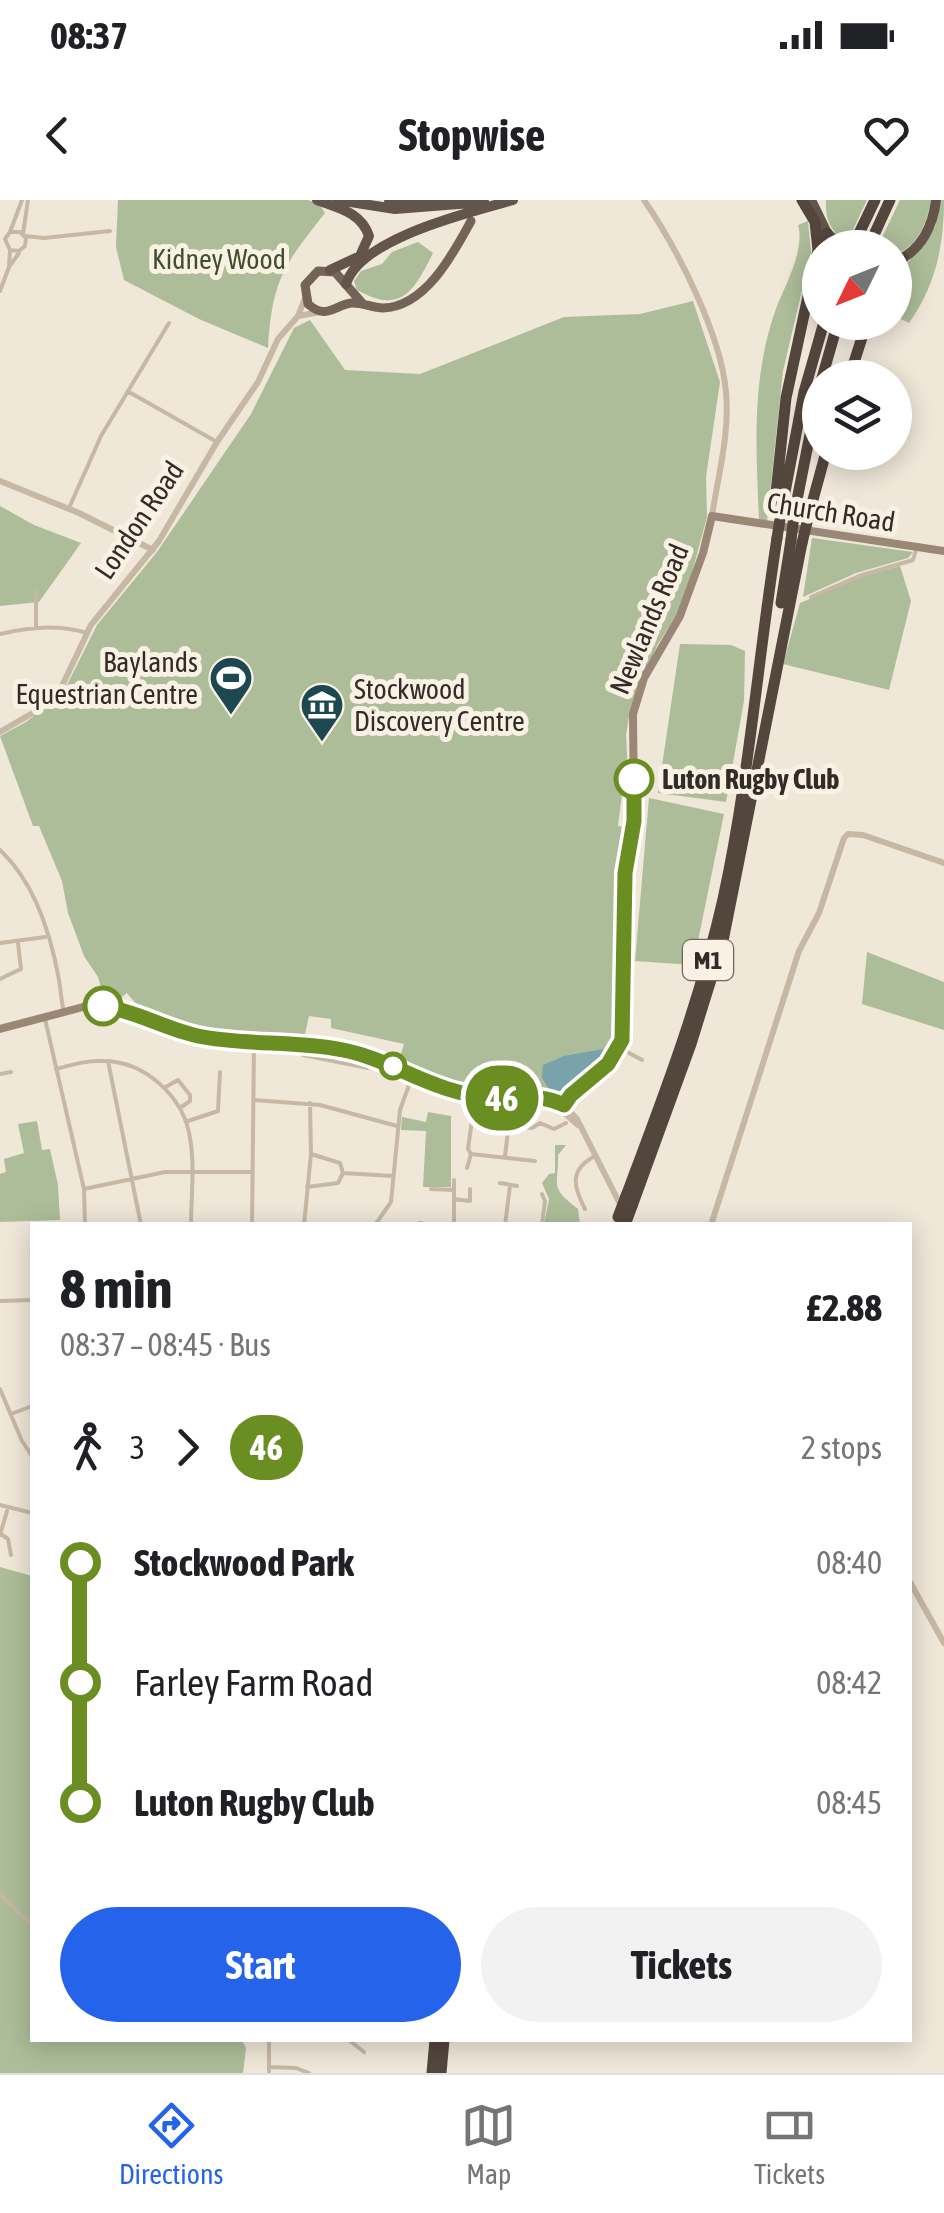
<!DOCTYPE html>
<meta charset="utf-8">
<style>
:root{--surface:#fff;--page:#f2f2f2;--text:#202124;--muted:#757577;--line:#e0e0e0;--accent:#2563eb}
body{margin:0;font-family:"Asap Condensed",sans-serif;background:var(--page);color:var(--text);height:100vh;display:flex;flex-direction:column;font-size:38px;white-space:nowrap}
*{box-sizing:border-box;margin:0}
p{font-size:32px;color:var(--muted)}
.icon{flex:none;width:55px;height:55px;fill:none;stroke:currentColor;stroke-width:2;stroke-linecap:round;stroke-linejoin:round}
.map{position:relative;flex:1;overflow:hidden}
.sheet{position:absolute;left:30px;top:1022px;width:882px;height:820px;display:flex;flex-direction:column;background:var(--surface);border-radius:0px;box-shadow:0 5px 25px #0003}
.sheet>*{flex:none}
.badge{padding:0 20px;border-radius:32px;font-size:35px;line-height:65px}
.needle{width:65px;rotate:227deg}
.tools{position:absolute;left:802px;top:30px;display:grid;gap:20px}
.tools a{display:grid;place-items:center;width:110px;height:110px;border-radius:50%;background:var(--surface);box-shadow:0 5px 25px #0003;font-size:50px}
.map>.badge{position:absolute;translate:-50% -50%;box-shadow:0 0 0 5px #fff}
.legs{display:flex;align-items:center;gap:15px;height:110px;padding:0 30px;font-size:32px}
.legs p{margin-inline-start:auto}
.head{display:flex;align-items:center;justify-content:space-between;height:170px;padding:0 30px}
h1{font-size:55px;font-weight:700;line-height:75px}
.cta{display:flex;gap:20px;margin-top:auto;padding:20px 30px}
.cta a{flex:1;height:115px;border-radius:60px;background:var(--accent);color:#fff;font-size:40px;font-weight:700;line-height:115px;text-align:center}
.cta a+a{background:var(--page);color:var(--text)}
ul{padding:0 30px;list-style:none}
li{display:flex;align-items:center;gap:35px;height:120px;font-size:38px}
li i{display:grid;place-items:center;width:15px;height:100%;margin:0 12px;background:currentColor}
li i::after{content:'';width:25px;height:25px;margin:-12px;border:8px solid;border-radius:50%;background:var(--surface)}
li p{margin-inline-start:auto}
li:first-child i{background:linear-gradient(#0000 50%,currentColor 0)}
li:last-child i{background:linear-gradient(currentColor 50%,#0000 0)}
.status{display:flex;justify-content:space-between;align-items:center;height:70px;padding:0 50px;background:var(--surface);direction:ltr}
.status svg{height:28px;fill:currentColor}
header{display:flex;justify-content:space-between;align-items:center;height:130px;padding:0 30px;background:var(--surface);font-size:45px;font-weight:700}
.tabs{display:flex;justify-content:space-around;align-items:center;height:140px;border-top:2px solid var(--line);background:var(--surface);font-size:28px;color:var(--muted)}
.tabs a{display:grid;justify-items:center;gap:5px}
.tabs .on{color:var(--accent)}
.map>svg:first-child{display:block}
</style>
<div class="status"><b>08:37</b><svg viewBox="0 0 49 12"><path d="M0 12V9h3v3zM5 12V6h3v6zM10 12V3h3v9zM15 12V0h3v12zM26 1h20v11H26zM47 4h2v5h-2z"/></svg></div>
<header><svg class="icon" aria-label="back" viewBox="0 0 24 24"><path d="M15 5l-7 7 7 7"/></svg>Stopwise<svg class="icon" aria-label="heart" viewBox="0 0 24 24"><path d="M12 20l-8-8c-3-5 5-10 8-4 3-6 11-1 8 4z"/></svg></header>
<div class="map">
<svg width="944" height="1873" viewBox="0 0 944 1873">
<rect width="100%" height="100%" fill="#efe7d8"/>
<path fill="#adbd99" d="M118,0h190l11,4 6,9c-41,52 -53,67 -57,135l-69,-29 -75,-39 -8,-33z
M826,0h41l-19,40h-5c-14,-11 -18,-23 -17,-40z
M900,0h31c-4,23 -13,46 -36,55v-7h-18z
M941,0h3c0,45 -8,85 -35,123l-14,-7v-37l40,-52z
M808,21l3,31 -28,119 -16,150 -8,-1c-3,-73 -8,-144 18,-214 9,-22 28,-57 21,-81z
M418,42l15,11c-19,38 -32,62 -76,37l-3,-9 7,-10 21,-7 10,-12z
M693,101l27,81 -14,95 1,40 -23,85 -27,44 -27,64 -4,25 3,59h-7l-4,32 11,2 -9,68 3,104 -4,46 -23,28 -37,22 -50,-3 -49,-6 -61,-27 5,-16 -73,-16v-9l-22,-3 -5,22c-56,6 -140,5 -177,-45l-11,8 -5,-6 -7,3 -6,-21 -14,-21 -16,-43 -6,-32 -23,-55h-6l-33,-90 26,-14 37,-29 34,-68 60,-73 94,-138 43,-86 16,-8 35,50 75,4 144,-57 76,-3z
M0,306l34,19 47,18 -42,59 -39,4z
M812,338l101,14 -5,6 -52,15 -53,24z
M900,366l11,35 -22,89 -106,-26 17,-61 61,-26z
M680,444l51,1 14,6 -1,50 -18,101 -68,-9z
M649,598l75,16 -31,151 -58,-4z
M867,752l77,30v48l-82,-26z
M428,912l23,4v71h-28l3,-56 -25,-1 1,-13 24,5z
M37,921l5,29 8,-1 8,36 2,35 -60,2v-48l6,-2 -2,-13 20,-6 -6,-29z
M555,945h11l-8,10c1,31 -10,31 20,54l2,16h-36l5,-26 -7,-16 7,-9 6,-1z
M0,1367l32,9v464h210l4,8 -3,25h-243z"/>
<path fill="#78a3ab" d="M603,849l5,3 -17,21 -30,22 -11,-4 -8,-13 1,-13 21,-9z"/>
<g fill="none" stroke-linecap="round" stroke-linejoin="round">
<path stroke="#c6b8a5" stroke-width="4" d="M10,32l12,-32
M23,34l5,-34
M25,36l19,2 66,-7
M9,67l1,-17 -5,-11 5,-7h10l6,6 -1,8 -6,5 -9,-1
M0,91l9,-24 10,-14
M129,192l88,50
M69,308l32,-72 68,-113
M811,397l48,-21 54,-16 3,-10
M36,428v-36
M0,434c28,-7 59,-10 87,-1
M0,650c34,32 51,85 59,130 2,11 2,21 5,32
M0,743l45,-6
M0,779l21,-10 -3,-26
M45,819l39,170 1,36
M298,847l5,8 65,13 8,-9
M620,848l22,12
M108,861l33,164
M56,869c16,-4 31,-9 47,-8 42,0 81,36 87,77 5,28 1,59 1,87
M0,874l11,-2
M164,888l14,-8 12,15v6l-10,7
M253,900l67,5 77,21
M188,921l30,-10 2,-39
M485,921l-13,-1 -4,29 3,5 64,7
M509,926l23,2 8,-5 14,6 12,-6
M505,956l7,-58
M467,968l4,-14
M343,973l50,3
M500,983l17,3
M307,987l31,-4 5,-10 -3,-10 -29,-9
M84,989l81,-17h87
M431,989l23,1
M542,994l3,7 -3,24
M454,999l16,2v-12
M585,1009c-12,-23 -16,-39 10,-53
M420,1023l9,2
M252,1025l2,-182
M304,1025l7,-71 -1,-51
M375,1025l16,-23 9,-92 13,-36
M454,1025v-45
M505,1025l5,-39
M0,1101l32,-1
M0,1189l22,52 10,15
M11,1214l21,-8
M0,1305l32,8
M1,1334l7,5 3,16
M0,1335l7,-24
M0,1694l32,31
M349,1840l15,12
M269,1867l27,1 13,5
M269,1873v-33"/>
<path stroke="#c6b8a5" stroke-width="6" d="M644,0c33,48 77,134 82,192 4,41 -8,84 -14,124
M298,116l22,-4
M0,281l79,32 74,37
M0,532l36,-21 26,-25 29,-61 68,-84 58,-99 41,-60 20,-43 20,-23 7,-18
M564,905l13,14 45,89
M561,910l17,15
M711,1025l88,-274 20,-38 25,-75 4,-4 15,1 81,28
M910,1382l34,61"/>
<path stroke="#9a8776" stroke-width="8" d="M0,829l83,-22 25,-1 85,29 146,14 37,10 84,34 86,5 18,7
M538,900l23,10 10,-15 37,-31 14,-24 3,-167 9,-66 -1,-93 11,-36 36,-62 23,-63 9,-37 232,35"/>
<path stroke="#746457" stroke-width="9" d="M363,104l-28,-32 -17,-1 -13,14 3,19c18,16 25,2 43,-1 11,-1 21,5 32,5 43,-1 71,-56 88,-87"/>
<path stroke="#64554a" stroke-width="10" d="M317,0c21,8 44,12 52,36l-9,20 -30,14
M338,0l57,9 89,-7
M389,0h50
M811,0l16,33 17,15
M896,61c25,-10 37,-35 40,-61
M346,84c14,-46 125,-72 167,-84"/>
<path stroke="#53463d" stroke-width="11" d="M827,33v15
M852,48l23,-48
M868,48l22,-48
M895,70l8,-12
M822,178l16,-56
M849,178l18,-56
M774,312l12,-114 32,-148 -3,-28 -13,-22
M781,313l23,-121 20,-70
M794,315l26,-131
M808,318l18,-66
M781,403l10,-63
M626,996c37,-98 74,-195 97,-297 26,-119 35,-241 54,-361
M632,1006l59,-162 32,-103 79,-398
M432,1873l3,-33
M441,1873l3,-33"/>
<path stroke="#53463d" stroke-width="11" d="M777,338l4,-25
M791,340l3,-25
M802,343l6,-25
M618,1017l8,-21
M625,1025l7,-19"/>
</g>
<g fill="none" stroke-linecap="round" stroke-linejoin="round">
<defs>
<path id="line-1" d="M103,806c33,5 62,23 95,30 48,10 97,4 145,14 41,8 75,32 115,42 34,9 76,-2 106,13l7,-10 37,-31 14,-24 3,-167 9,-52v-42"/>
</defs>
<use href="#line-1" stroke="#fff" stroke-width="22"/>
<use href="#line-1" stroke="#6b8e23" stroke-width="15"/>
</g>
<defs>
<symbol id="stadium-pin" viewBox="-11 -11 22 30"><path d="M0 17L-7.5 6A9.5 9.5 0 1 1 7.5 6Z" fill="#1e4851" stroke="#f8f1e4"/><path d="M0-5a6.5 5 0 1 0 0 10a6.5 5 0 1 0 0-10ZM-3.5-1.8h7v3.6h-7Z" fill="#fff"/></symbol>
<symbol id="museum-pin" viewBox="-11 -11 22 30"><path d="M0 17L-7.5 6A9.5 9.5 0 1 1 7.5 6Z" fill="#1e4851" stroke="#f8f1e4"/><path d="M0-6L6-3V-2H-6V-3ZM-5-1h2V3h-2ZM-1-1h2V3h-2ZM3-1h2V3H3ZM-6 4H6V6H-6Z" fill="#fff"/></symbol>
</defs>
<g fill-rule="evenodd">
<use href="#stadium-pin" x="206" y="453" width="50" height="68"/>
<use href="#museum-pin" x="297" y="480" width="50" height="68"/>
</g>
<g fill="#fff" stroke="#6b8e23" stroke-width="5">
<circle cx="634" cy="579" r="18"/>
<circle cx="103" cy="806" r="18"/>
<circle cx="393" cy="866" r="12"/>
</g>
<g text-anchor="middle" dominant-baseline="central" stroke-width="10" stroke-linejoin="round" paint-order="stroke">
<rect fill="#f8f1e4" stroke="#6d665f" stroke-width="2.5" x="683" y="740" width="50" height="40" rx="8"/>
<g font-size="25" font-weight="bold" fill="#322b26">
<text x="708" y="760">M1</text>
</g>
<g font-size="28" fill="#3e4f2b" stroke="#f8f1e4">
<text x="219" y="59">Kidney Wood</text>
</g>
<g font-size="28" fill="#322b26" stroke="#f8f1e4">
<text transform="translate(831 312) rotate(9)">Church Road</text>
<text transform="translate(139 320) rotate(-56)">London Road</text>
<text transform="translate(649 419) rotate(-67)">Newlands Road</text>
</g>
<g font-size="28" fill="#322b26" stroke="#f8f1e4" text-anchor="end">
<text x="198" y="462">Baylands<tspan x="198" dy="32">Equestrian Centre</tspan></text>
<text x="354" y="489" text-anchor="start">Stockwood<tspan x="354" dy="32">Discovery Centre</tspan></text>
</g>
<g font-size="28" font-weight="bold" fill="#322b26" stroke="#f8f1e4" text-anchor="start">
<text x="662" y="579">Luton Rugby Club</text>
</g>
</g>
</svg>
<div class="tools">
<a><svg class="needle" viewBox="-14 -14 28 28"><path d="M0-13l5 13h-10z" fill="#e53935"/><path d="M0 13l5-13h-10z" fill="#757577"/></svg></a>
<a><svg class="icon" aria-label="layers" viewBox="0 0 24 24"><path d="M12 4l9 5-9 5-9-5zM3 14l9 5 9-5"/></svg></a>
</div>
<b class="badge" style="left:502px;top:898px;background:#6b8e23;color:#fff">46</b>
<section class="sheet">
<div class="head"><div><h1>8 min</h1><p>08:37 – 08:45 · Bus</p></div><b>£2.88</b></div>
<div class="legs"><svg class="icon" aria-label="walk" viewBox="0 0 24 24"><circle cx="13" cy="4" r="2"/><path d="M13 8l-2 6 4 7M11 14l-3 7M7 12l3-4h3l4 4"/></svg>3<svg class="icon" aria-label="forward" viewBox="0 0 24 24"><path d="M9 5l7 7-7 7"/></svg><b class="badge" style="background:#6b8e23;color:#fff">46</b><p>2 stops</p></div>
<ul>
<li><i style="color:#6b8e23"></i><b>Stockwood Park</b><p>08:40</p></li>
<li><i style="color:#6b8e23"></i><span>Farley Farm Road</span><p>08:42</p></li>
<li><i style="color:#6b8e23"></i><b>Luton Rugby Club</b><p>08:45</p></li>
</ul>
<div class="cta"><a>Start</a><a>Tickets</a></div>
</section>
</div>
<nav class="tabs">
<a class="on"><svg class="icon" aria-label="directions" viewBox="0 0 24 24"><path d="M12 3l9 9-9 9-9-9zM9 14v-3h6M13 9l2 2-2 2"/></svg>Directions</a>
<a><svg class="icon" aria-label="map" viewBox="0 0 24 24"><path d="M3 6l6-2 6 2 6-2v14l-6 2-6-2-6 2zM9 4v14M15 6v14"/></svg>Map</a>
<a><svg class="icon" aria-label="tickets" viewBox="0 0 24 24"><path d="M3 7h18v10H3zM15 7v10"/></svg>Tickets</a>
</nav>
